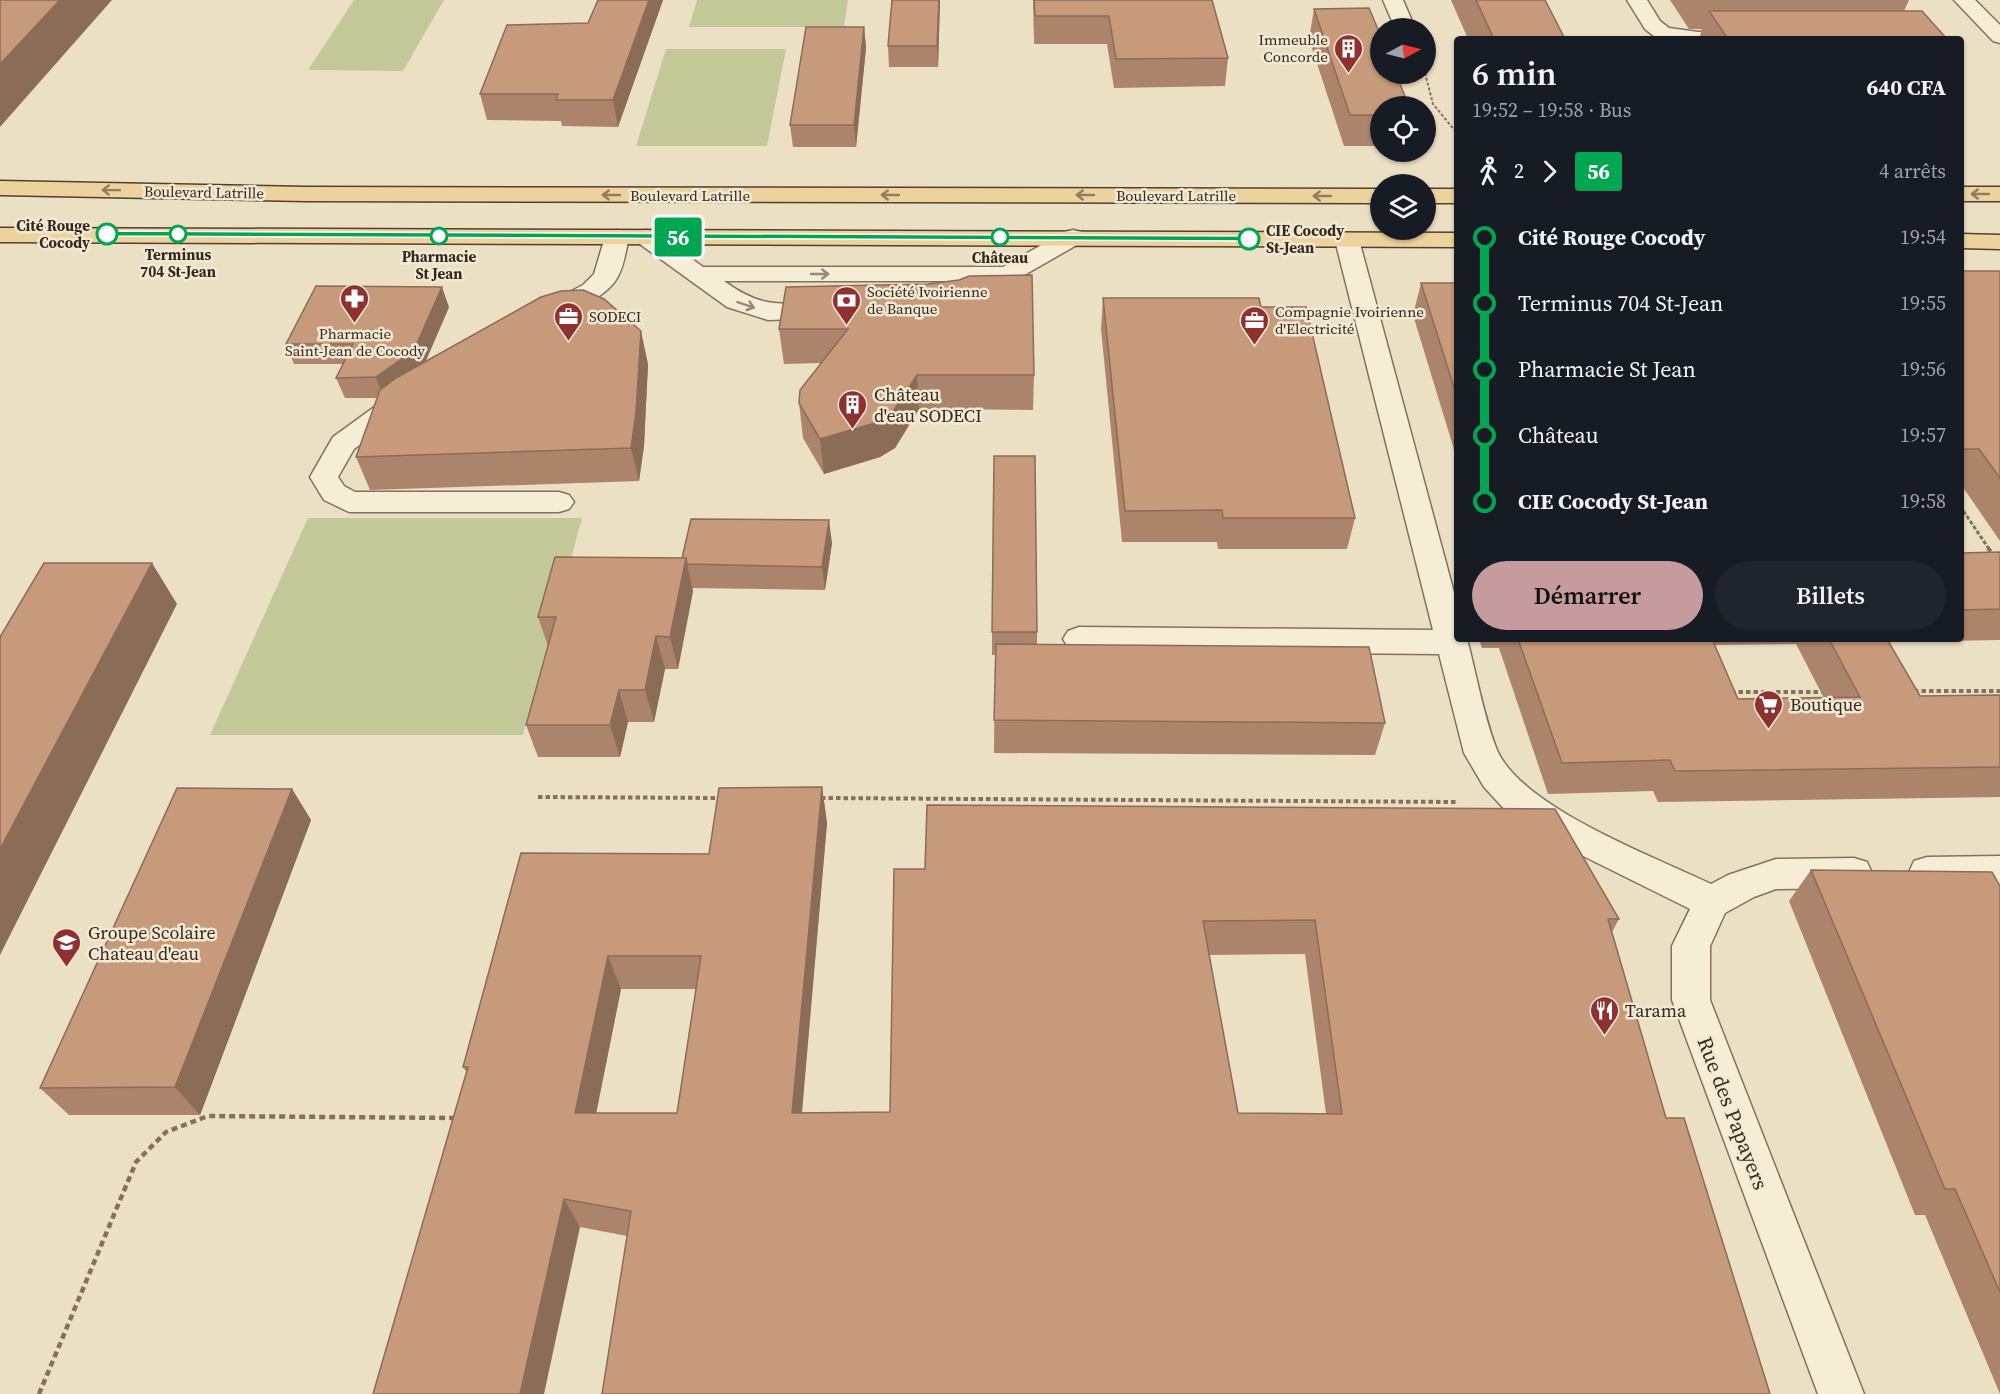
<!DOCTYPE html>
<html lang="fr">
<meta charset="utf-8">
<style>
:root{--surface:#171b24;--page:#20242c;--text:#f1f3f6;--muted:#9ea1a6;--accent:#c59b9d}
body{margin:0;font-family:"Source Serif 4",serif;background:var(--page);color:var(--text);height:100vh;display:flex;flex-direction:column;font-size:22px;white-space:nowrap}
*{box-sizing:border-box;margin:0}
p{font-size:20px;color:var(--muted)}
.icon{flex:none;width:33px;height:33px;fill:none;stroke:currentColor;stroke-width:2;stroke-linecap:round;stroke-linejoin:round}
.map{position:relative;flex:1;overflow:hidden}
.drawer{position:absolute;left:1454px;top:36px;width:510px;height:606px;display:flex;flex-direction:column;background:var(--surface);border-radius:6px;box-shadow:0 2px 4px #0004}
.drawer>*{flex:none}
.badge{padding:0 12px;border-radius:4px;font-size:21px;line-height:39px}
.needle{width:39px;rotate:83deg}
.tools{position:absolute;left:1370px;top:18px;display:grid;gap:12px}
.tools a{display:grid;place-items:center;width:66px;height:66px;border-radius:50%;background:var(--surface);box-shadow:0 2px 4px #0004;font-size:30px}
.map>.badge{position:absolute;translate:-50% -50%;box-shadow:0 0 0 3px #fff}
.legs{display:flex;align-items:center;gap:9px;height:66px;padding:0 18px;font-size:20px}
.legs p{margin-inline-start:auto}
.head{display:flex;align-items:center;justify-content:space-between;height:102px;padding:0 18px}
h1{font-size:33px;font-weight:600;line-height:45px}
.primary-button{display:flex;gap:12px;margin-top:auto;padding:12px 18px}
.primary-button a{flex:1;height:69px;border-radius:36px;background:var(--accent);color:#111;font-size:24px;font-weight:600;line-height:69px;text-align:center}
.primary-button a+a{background:var(--page);color:var(--text)}
ul{padding:0 18px;list-style:none}
li{display:flex;align-items:center;gap:21px;height:66px;font-size:22px}
li i{display:grid;place-items:center;width:9px;height:100%;margin:0 8px;background:currentColor}
li i::after{content:'';width:15px;height:15px;margin:-8px;border:4px solid;border-radius:50%;background:var(--surface)}
li p{margin-inline-start:auto}
li:first-child i{background:linear-gradient(#0000 50%,currentColor 0)}
li:last-child i{background:linear-gradient(currentColor 50%,#0000 0)}
.map>svg:first-child{display:block}
</style>
<div class="map">
<svg width="2000" height="1394" viewBox="0 0 2000 1394">
<rect width="100%" height="100%" fill="#ebdfc4"/>
<path fill="#c3c899" d="M354,0h90l-41,71 -95,-1z
M697,0h151l-4,27h-155z
M666,49h120l-19,97h-131z
M308,518h274l-59,217h-313z"/>
<g fill="none" stroke-linecap="round" stroke-linejoin="round">
<defs>
<path id="minor" d="M1383,0h20l12,28h-20z
M1627,0h20l13,21 9,7 29,4 47,-2 7,2 3,4 -2,3 -98,-2 -10,-8z
M1954,0h21l25,25v18l-7,-2z
M617,230l9,2 3,5c-3,13 -5,30 -12,41 -9,18 -58,45 -77,40l-4,-5 4,-5 43,-23 11,-11 11,-37 3,-5z
M646,230l9,2 48,35h300l61,-35 9,-2 9,2 3,5 -3,5 -105,60 -9,3 -9,-3 -4,-5 4,-5 18,-11h-253c38,28 57,23 102,21l9,3 4,5 -4,5 -9,3 -58,2 -41,-13 -90,-65 -3,-5 3,-5z
M1347,233l9,2 3,5 97,360v39h11c9,34 17,79 30,111 25,58 158,107 214,134l17,-9 48,-16 78,-1 13,4 5,11 -5,11 -13,4 -78,1 -22,8 -29,16 -15,33v54l154,394h-46l-146,-394v-54l18,-37 -135,-67 -48,-30 -23,-25 -20,-34 -25,-99 -360,-3 -11,-4 -5,-8 5,-8 11,-4 354,3 -98,-390 3,-5z
M405,390l10,2 4,6 -4,6 -61,45 -16,28 6,9 11,6h204l10,3 5,7 -5,7 -10,3h-210l-25,-12 -14,-23 23,-40 62,-45z
M2000,856v30l-73,1 -13,-4 -5,-11 5,-11 13,-4z"/>
<path id="major" d="M0,181l306,6 1074,2v14l-1074,-2 -306,-6z
M1960,187h40v14h-40z
M1425,189h31v14h-31z
M0,228l1456,5v14l-1456,-5z
M1960,234l40,1v14l-40,-1z"/>
</defs>
<use href="#minor" stroke="#84715c" stroke-width="3"/>
<use href="#major" stroke="#523f30" stroke-width="3"/>
<path stroke="#84715c" stroke-width="2" stroke-dasharray="3 2" stroke-linecap="butt" d="M1425,73l8,31 23,28"/>
<path stroke="#84715c" stroke-width="3" stroke-dasharray="4 2" stroke-linecap="butt" d="M1960,506l29,43"/>
<path stroke="#84715c" stroke-width="4" stroke-dasharray="4.5 3" stroke-linecap="butt" d="M1988,548l5,7
M1914,691h86
M1731,692h94
M538,797l182,1
M821,798l637,4"/>
<path stroke="#84715c" stroke-width="4.5" stroke-dasharray="6 4" stroke-linecap="butt" d="M39,1394l97,-232 30,-30 42,-16 248,2"/>
<use href="#minor" fill="#f6edd7" fill-rule="evenodd"/>
<use href="#major" fill="#ecd39e" fill-rule="evenodd"/>
</g>
<path fill="#ab846b" fill-rule="evenodd" d="M598,0h65l-45,127 -56,-1 -1,-5 -74,-1 -7,-26 108,-71z
M940,0l-2,67h-49l-1,-21z
M1033,0h179l16,58 -3,28 -111,2 -7,-44h-73z
M1451,0h94l20,39h-97z
M1670,0h239l-5,11 43,28h-248l3,-10h-13z
M1314,9l66,97v40h-36l-35,-107z
M864,27l2,21 -10,99h-63l-3,-22z
M1960,271h40v270l-40,-58z
M1421,283h35v173l-43,-141z
M786,287l248,88 -1,35 -114,-1 -24,39 -15,9 -56,17 -21,-36 -4,-35 22,-40 -37,1 -5,-35z
M1103,298l158,9 94,211 -8,31h-129l-1,-7h-95l-21,-213z
M449,307l-24,55 223,2 -4,82 -5,35 -269,9 -14,-33 21,-59h-32l-9,-20 7,-14h-49l-8,-20z
M832,543l-7,47 -133,-2 1,3 -15,78h-13l-11,53h-26l-8,35h-82l-12,-32 22,-79 -10,-29 144,-59z
M2000,552v88l-111,2 31,54 80,-1v102l-342,5 -5,-11 -105,3 -49,-146h-17l-3,-9h481v-86zM1796,644l28,54 -86,1 -24,-54z
M992,632h45v13l348,78 -10,32 -381,-2 1,-98h-3z
M822,787l5,36 -25,290 88,-1 4,-243 725,50 -7,13 54,186 -1039,118 -47,-9 -117,-160 246,-213zM1305,954l21,160 -88,-1 -29,-158zM621,989h75l-19,124h-81z
M292,789l19,31 -111,295h-131l-29,-27z
M1811,870l189,16v508l-75,-179h-10l-126,-314z"/>
<path fill="#8b6c57" d="M60,0h52l-112,127v-63z
M649,0h14l-45,127 -5,-27z
M939,0h1l-2,67 -1,-21z
M864,27l2,21 -10,99 -2,-22z
M442,287l7,20 -27,63 -38,28 -8,-21z
M641,331l7,33 -4,82 -5,35 -8,-33z
M917,375l2,34 -24,39 -15,9 -56,17 -4,-35z
M829,520l3,23 -7,47 -3,-23z
M686,558l7,33 -15,78 -8,-32z
M152,563l25,41 -177,351v-106z
M656,636l9,33 -11,53 -9,-32z
M619,690l9,32 -8,35 -10,-32z
M822,787l5,36 -28,320 -7,-30z
M292,789l19,31 -111,295 -25,-28z
M608,956l13,33 -31,155 -15,-31z
M564,1199l16,28 -36,167h-24z"/>
<path fill="#c79a7c" stroke="#8b6c57" stroke-width="1.5" fill-rule="evenodd" d="M1,0h59l-60,64v-63z
M598,0h51l-36,100h-57l2,-6h-78l27,-69 81,-2z
M892,0h47l-2,46h-49z
M1034,0h178l16,58 -112,1 -7,-43h-74z
M1476,0h69l20,39h-71z
M1369,8l11,26v40h16l13,32h-29v9h-30l-36,-106z
M1709,11h213l25,28h-219z
M806,27h58l-10,98h-64z
M1960,271h40v207l-21,-29h-19z
M1032,275l2,100h-117l-25,38 -14,9 -58,17 -21,-36 1,-13 48,-61h-69l7,-42 142,-3 31,-4 10,-4z
M1421,283h35v111z
M316,286l126,1 -28,63 -38,27 -40,1 17,-34h-67z
M583,290l21,9 37,32 -5,81 -5,36 -275,9 24,-67 16,-12 145,-81 20,-6z
M1103,298h156l2,9h45l49,211h-132l-1,-8 -97,1z
M994,456h41l2,176h-45z
M691,519l138,1 -7,47 -135,-3 -1,-6h-4z
M2000,552v57l-40,1v-57z
M555,557l131,1 -16,79 -14,-1 -11,54h-26l-9,35h-84l30,-108h-18z
M44,563h108l-152,286v-212z
M1518,639h194l26,60 122,-2 -31,-58h58l33,57 80,-1v72l-325,4 -5,-11 -108,3z
M996,644l373,3 16,76 -391,-3z
M822,787l-30,326 98,-1 4,-243h31l2,-64 628,4 64,110h-11l58,199h18l86,276h-1168l29,-183 -67,-12 -44,195h-147l95,-327h-5l58,-214 188,1 10,-66zM1315,920l27,194 -104,-1 -35,-192zM608,956h93l-24,157h-102z
M177,788l115,1 -117,298 -135,1z
M1811,870l181,2 8,14v406l-45,-103h-10z"/>
<defs><path id="oneway-shaft" d="M-6 0H5M1.5-3L5.5 0L1.5 3" fill="none" stroke-width="1.6" stroke-linecap="round" stroke-linejoin="round" transform="scale(1.5)"/></defs>
<g stroke="#907e5e">
<use href="#oneway-shaft" transform="translate(111 190) rotate(-179)"/>
<use href="#oneway-shaft" transform="translate(1980 194) rotate(180)"/>
<use href="#oneway-shaft" transform="translate(611 195) rotate(-180)"/>
<use href="#oneway-shaft" transform="translate(890 195) rotate(-180)"/>
<use href="#oneway-shaft" transform="translate(1085 195) rotate(-180)"/>
<use href="#oneway-shaft" transform="translate(1322 196) rotate(-180)"/>
</g>
<g stroke="#968b7b">
<use href="#oneway-shaft" transform="translate(820 274)"/>
<use href="#oneway-shaft" transform="translate(746 305) rotate(19)"/>
</g>
<path fill="#00a651" stroke="#fff" stroke-width="1.5" d="M107,231l1142,5 5,3 -5,2 -1145,-5z"/>
<defs>
<symbol id="building-pin" viewBox="-11 -11 22 30"><path d="M0 17L-7.5 6A9.5 9.5 0 1 1 7.5 6Z" fill="#8f3031" stroke="#f3e9d3"/><path d="M-4-6H4V6H1V3H-1V6H-4ZM-2.5-4.3h1.7v1.8h-1.7ZM.8-4.3h1.7v1.8H.8ZM-2.5-1h1.7V.8h-1.7ZM.8-1h1.7V.8H.8Z" fill="#fff"/></symbol>
<symbol id="pharmacy-pin" viewBox="-11 -11 22 30"><path d="M0 17L-7.5 6A9.5 9.5 0 1 1 7.5 6Z" fill="#8f3031" stroke="#f3e9d3"/><path d="M-2-6h4v4h4v4h-4v4h-4v-4h-4v-4h4Z" fill="#fff"/></symbol>
<symbol id="bank-pin" viewBox="-11 -11 22 30"><path d="M0 17L-7.5 6A9.5 9.5 0 1 1 7.5 6Z" fill="#8f3031" stroke="#f3e9d3"/><path d="M-6-4H6V4H-6ZM0-2.3a2.3 2.3 0 1 0 0 4.6a2.3 2.3 0 1 0 0-4.6Z" fill="#fff"/></symbol>
<symbol id="office-pin" viewBox="-11 -11 22 30"><path d="M0 17L-7.5 6A9.5 9.5 0 1 1 7.5 6Z" fill="#8f3031" stroke="#f3e9d3"/><path d="M-6-3h4V-5.5h4V-3h4V5H-6ZM-1-4.5V-3h2v-1.5ZM-6 0V1H6V0Z" fill="#fff"/></symbol>
<symbol id="supermarket-pin" viewBox="-11 -11 22 30"><path d="M0 17L-7.5 6A9.5 9.5 0 1 1 7.5 6Z" fill="#8f3031" stroke="#f3e9d3"/><path d="M-6-5.5h2.5l.6 2H6L4.5 2H-2.5L-4.4-4H-6ZM-1.5 3.2a1.3 1.3 0 1 0 .1 0ZM3 3.2a1.3 1.3 0 1 0 .1 0Z" fill="#fff"/></symbol>
<symbol id="school-pin" viewBox="-11 -11 22 30"><path d="M0 17L-7.5 6A9.5 9.5 0 1 1 7.5 6Z" fill="#8f3031" stroke="#f3e9d3"/><path d="M0-5L7-2L0 1L-7-2ZM-4 1L0 2.5L4 1V4Q0 6-4 4Z" fill="#fff"/></symbol>
<symbol id="restaurant-pin" viewBox="-11 -11 22 30"><path d="M0 17L-7.5 6A9.5 9.5 0 1 1 7.5 6Z" fill="#8f3031" stroke="#f3e9d3"/><path d="M-5-6h1v4h1v-4h1v4h1v-4h1v5L-1.5 .5V6h-2V.5L-5-1ZM5-6V6H3V1.5H1.5Q1.5-4 5-6Z" fill="#fff"/></symbol>
</defs>
<g fill-rule="evenodd">
<use href="#building-pin" x="1332" y="32" width="33" height="45"/>
<use href="#pharmacy-pin" x="338" y="282" width="33" height="45"/>
<use href="#bank-pin" x="830" y="284" width="33" height="45"/>
<use href="#office-pin" x="552" y="300" width="33" height="45"/>
<use href="#office-pin" x="1238" y="304" width="33" height="45"/>
<use href="#building-pin" x="836" y="388" width="33" height="45"/>
<use href="#supermarket-pin" x="1752" y="688" width="33" height="45"/>
<use href="#school-pin" x="50" y="926" width="33" height="45"/>
<use href="#restaurant-pin" x="1588" y="994" width="33" height="45"/>
</g>
<g fill="#fff" stroke="#00a651" stroke-width="3">
<circle cx="107" cy="234" r="10"/>
<circle cx="178" cy="234" r="8"/>
<circle cx="439" cy="236" r="8"/>
<circle cx="1000" cy="237" r="8"/>
<circle cx="1249" cy="239" r="10"/>
</g>
<g text-anchor="middle" dominant-baseline="central" stroke-width="5" stroke-linejoin="round" paint-order="stroke">
<g font-size="15" fill="#35291f" stroke="#f3e9d3" text-anchor="start">
<text x="1328" y="39" text-anchor="end">Immeuble<tspan x="1328" dy="17">Concorde</tspan></text>
<text x="867" y="291">Société Ivoirienne<tspan x="867" dy="17">de Banque</tspan></text>
<text x="1275" y="311">Compagnie Ivoirienne<tspan x="1275" dy="17">d'Electricité</tspan></text>
<text x="589" y="316">SODECI</text>
<text x="355" y="333" text-anchor="middle">Pharmacie<tspan x="355" dy="17">Saint-Jean de Cocody</tspan></text>
</g>
<g font-size="15" fill="#35291f" stroke="#f3e9d3">
<text transform="translate(204 192) rotate(1)">Boulevard Latrille</text>
<text x="690" y="195">Boulevard Latrille</text>
<text x="1176" y="195">Boulevard Latrille</text>
</g>
<g font-size="15" font-weight="bold" fill="#35291f" stroke="#f3e9d3">
<text x="90" y="225" text-anchor="end">Cité Rouge<tspan x="90" dy="17">Cocody</tspan></text>
<text x="1266" y="230" text-anchor="start">CIE Cocody<tspan x="1266" dy="17">St-Jean</tspan></text>
<text x="178" y="254">Terminus<tspan x="178" dy="17">704 St-Jean</tspan></text>
<text x="439" y="256">Pharmacie<tspan x="439" dy="17">St Jean</tspan></text>
<text x="1000" y="257">Château</text>
</g>
<g font-size="18" fill="#35291f" stroke="#f3e9d3" text-anchor="start">
<text x="874" y="394">Château<tspan x="874" dy="21">d'eau SODECI</tspan></text>
<text x="1790" y="704">Boutique</text>
<text x="88" y="932">Groupe Scolaire<tspan x="88" dy="21">Chateau d'eau</tspan></text>
<text x="1625" y="1010">Tarama</text>
</g>
<g font-size="21" fill="#35291f" stroke="#f3e9d3">
<text transform="translate(1733 1113) rotate(69)">Rue des Papayers</text>
</g>
</g>
</svg>
<div class="tools">
<a><svg class="needle" viewBox="-14 -14 28 28"><path d="M0-13l5 13h-10z" fill="#e53935"/><path d="M0 13l5-13h-10z" fill="#9ea1a6"/></svg></a>
<a><svg class="icon" aria-label="locate" viewBox="0 0 24 24"><circle cx="12" cy="12" r="6"/><path d="M12 2v4M12 18v4M2 12h4M18 12h4"/></svg></a>
<a><svg class="icon" aria-label="layers" viewBox="0 0 24 24"><path d="M12 4l9 5-9 5-9-5zM3 14l9 5 9-5"/></svg></a>
</div>
<b class="badge" style="left:678px;top:237px;background:#00a651;color:#fff">56</b>
<section class="drawer">
<div class="head"><div><h1>6 min</h1><p>19:52 – 19:58 · Bus</p></div><b>640 CFA</b></div>
<div class="legs"><svg class="icon" aria-label="walk" viewBox="0 0 24 24"><circle cx="13" cy="4" r="2"/><path d="M13 8l-2 6 4 7M11 14l-3 7M7 12l3-4h3l4 4"/></svg>2<svg class="icon" aria-label="forward" viewBox="0 0 24 24"><path d="M9 5l7 7-7 7"/></svg><b class="badge" style="background:#00a651;color:#fff">56</b><p>4 arrêts</p></div>
<ul>
<li><i style="color:#00a651"></i><b>Cité Rouge Cocody</b><p>19:54</p></li>
<li><i style="color:#00a651"></i><span>Terminus 704 St-Jean</span><p>19:55</p></li>
<li><i style="color:#00a651"></i><span>Pharmacie St Jean</span><p>19:56</p></li>
<li><i style="color:#00a651"></i><span>Château</span><p>19:57</p></li>
<li><i style="color:#00a651"></i><b>CIE Cocody St-Jean</b><p>19:58</p></li>
</ul>
<div class="primary-button"><a>Démarrer</a><a>Billets</a></div>
</section>
</div>
